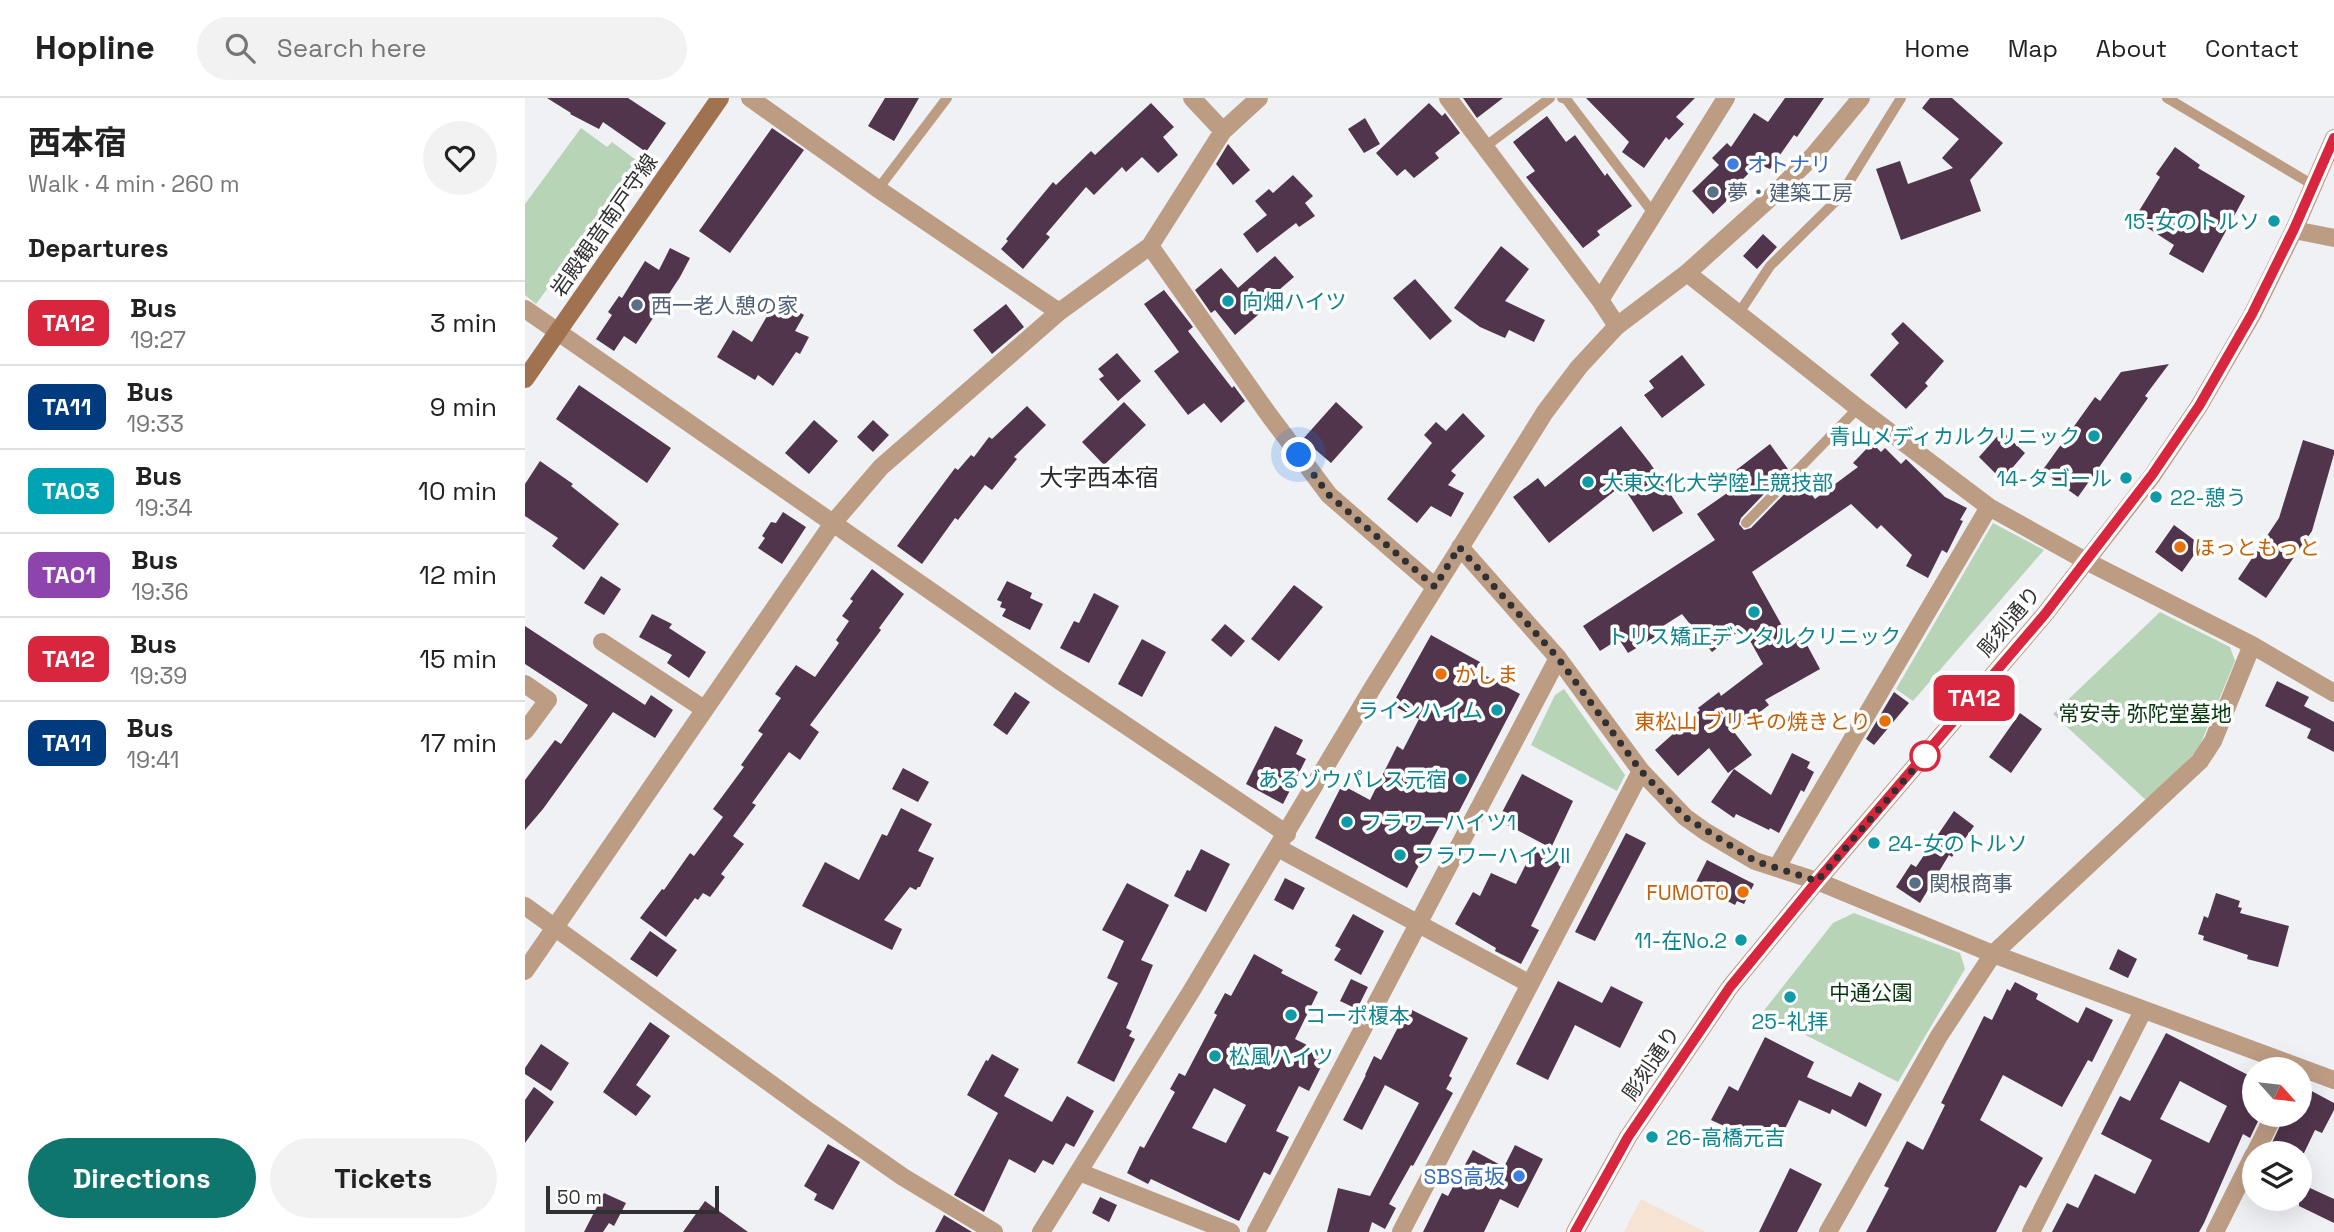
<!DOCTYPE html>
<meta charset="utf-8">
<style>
:root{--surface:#fff;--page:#f2f2f2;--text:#222;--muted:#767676;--line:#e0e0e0;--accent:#0f766e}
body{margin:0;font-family:"Space Grotesk","Noto Sans JP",sans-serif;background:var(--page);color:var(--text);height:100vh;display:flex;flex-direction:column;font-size:26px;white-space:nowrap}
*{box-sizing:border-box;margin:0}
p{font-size:23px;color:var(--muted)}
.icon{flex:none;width:38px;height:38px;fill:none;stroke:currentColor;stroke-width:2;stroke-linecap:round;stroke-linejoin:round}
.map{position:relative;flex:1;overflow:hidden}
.sheet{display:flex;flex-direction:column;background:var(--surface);width:525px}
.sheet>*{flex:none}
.badge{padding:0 14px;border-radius:10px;font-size:24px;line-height:46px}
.needle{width:46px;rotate:117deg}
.buttons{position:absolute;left:1717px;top:959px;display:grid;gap:14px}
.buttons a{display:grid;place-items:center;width:70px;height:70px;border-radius:50%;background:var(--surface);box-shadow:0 7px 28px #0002;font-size:35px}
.scale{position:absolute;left:21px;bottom:18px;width:173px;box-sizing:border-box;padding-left:7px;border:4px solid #303032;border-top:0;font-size:19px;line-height:24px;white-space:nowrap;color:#303032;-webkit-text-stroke:5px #fff;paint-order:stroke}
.you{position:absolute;width:35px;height:35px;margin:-18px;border:5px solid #fff;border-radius:50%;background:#1a73e8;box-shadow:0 0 0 10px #1a73e833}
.map>.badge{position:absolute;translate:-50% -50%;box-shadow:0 0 0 4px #fff}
h2{padding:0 28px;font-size:26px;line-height:63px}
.round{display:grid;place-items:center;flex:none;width:74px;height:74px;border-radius:37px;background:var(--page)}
.headline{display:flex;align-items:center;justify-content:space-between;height:119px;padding:0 28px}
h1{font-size:33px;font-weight:700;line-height:52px}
.button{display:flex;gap:14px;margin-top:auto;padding:14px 28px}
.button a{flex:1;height:80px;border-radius:42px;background:var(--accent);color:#fff;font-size:28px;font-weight:700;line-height:80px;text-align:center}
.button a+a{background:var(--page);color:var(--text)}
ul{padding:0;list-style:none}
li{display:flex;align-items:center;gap:21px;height:84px;padding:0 28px;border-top:2px solid var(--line)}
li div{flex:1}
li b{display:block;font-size:26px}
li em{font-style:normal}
li .badge{min-width:77px;font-weight:700;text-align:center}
header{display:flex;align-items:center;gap:42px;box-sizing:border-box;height:98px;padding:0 35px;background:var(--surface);border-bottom:2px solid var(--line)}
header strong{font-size:33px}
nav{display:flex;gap:38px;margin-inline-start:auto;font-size:24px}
.search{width:490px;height:63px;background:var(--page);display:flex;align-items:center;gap:18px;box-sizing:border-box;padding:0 24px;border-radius:38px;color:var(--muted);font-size:26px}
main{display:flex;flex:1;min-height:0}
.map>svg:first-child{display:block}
</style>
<header>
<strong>Hopline</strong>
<div class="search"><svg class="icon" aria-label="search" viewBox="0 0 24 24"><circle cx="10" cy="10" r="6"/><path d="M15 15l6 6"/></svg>Search here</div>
<nav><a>Home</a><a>Map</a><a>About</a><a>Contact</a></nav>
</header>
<main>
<section class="sheet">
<div class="headline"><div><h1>西本宿</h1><p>Walk · 4 min · 260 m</p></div><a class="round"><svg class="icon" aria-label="heart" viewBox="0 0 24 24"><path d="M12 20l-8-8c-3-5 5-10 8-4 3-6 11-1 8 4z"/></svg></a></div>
<h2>Departures</h2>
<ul>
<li><span class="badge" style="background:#d7263d;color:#fff">TA12</span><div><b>Bus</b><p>19:27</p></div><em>3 min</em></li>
<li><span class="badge" style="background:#003b80;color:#fff">TA11</span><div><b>Bus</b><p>19:33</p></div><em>9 min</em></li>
<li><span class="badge" style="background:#00a3b4;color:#fff">TA03</span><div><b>Bus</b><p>19:34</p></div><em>10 min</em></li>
<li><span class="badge" style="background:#8e44ad;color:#fff">TA01</span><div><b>Bus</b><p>19:36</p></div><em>12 min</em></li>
<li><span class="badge" style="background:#d7263d;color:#fff">TA12</span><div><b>Bus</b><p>19:39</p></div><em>15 min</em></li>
<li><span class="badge" style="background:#003b80;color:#fff">TA11</span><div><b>Bus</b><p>19:41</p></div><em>17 min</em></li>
</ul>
<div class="button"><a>Directions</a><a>Tickets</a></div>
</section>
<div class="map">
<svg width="1809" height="1134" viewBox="0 0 1809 1134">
<rect width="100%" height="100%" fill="#eff1f5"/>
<path fill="#f7e3d3" d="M1116,1101l65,33h-82z"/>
<path fill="#b7d4b6" d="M56,30l26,19 5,-5 28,21 -104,141 -11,-9v-91z
M1468,425l51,27 -131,151 -17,-12z
M1635,514l70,35 5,14 -37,89 -51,51 -94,-87z
M1039,591l61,86 -8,16 -86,-46 24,-50z
M1329,815l106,40 5,16 -67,113 -136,-69 71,-90z"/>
<path fill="#51354c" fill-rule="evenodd" d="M22,0h81l38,25 -20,29 -43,-30 -4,7 -29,-15 1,-1z
M360,0h34l-25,43 -26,-15z
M938,0h40l-26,20z
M1061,0h109l-19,19 8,7 -15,16 -3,-3 -22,31 -22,-16 7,-10z
M1260,0h39l-27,39 -3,-2 -24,34 -12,-5 -26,26 3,3 -22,21 -21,-23 27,-26 -7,-7 15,-15 4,4 23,-34 14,9z
M1405,0h22l51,45 -33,37 11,31 -80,29 -25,-71 24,-8 8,23 45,-16 -11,-10 17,-19 -37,-31z
M626,5l23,24 -11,10 15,18 -20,18 -16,-16 -16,15 -4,-5 -28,28 -8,-8 -40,47 4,3 -27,32 -22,-20 7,-8 -2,-2 47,-57 3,3 35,-34 4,4z
M904,5l13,13 3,-3 15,20 -25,20 4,5 -25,20 -9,-9 -8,7 -21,-23z
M1022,18l19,26 9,-7 30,41 2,-3 25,33 -35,25 3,4 -17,13 -57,-71 9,-6 -22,-29z
M840,20l15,26 -16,9 -16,-24z
M247,30l32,22 -74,103 -31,-22z
M703,46l22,26 -17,15 -17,-21z
M1650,49l25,18 -2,3 47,28 -42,77 -34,-19 5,-9 -40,-26 26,-42 -4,-3z
M768,77l20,21 -8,7 10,13 -16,11 -3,-4 -39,30 -14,-19 24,-19 -12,-14 14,-12 4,4z
M1238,136l14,13 -20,22 -14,-13z
M976,148l28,23 -24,32 40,19 -11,22 -25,-12 -4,8 -25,-11 -26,-19z
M145,150l20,10 -10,19 -44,67 -12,-8 -10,15 -18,-12 16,-24 -4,-3 11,-16 3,2 23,-37 14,9z
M750,158l19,21 -38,33 3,4 -24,21 -20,-25 -4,3 -16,-23 26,-22 17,20z
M890,181l37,42 -22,19 -37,-42z
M639,192l29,37 -5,4 44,57 2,-2 11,15 -24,22 -17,-20 -16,12 -34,-44 25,-19 -35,-48z
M252,201l27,16 -9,16 14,6 -9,17 -4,-2 -23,34 -15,-11 -3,5 -38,-23 16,-27 19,12z
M481,206l18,23 -32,27 -19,-24z
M1378,224l41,39 -19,22 3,3 -22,23 -36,-34 29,-32 -8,-9z
M592,255l24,28 -23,20 -19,-22 5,-3 -6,-7z
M1157,257l23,30 -43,33 -18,-23 10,-7 -5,-7z
M1644,266l-24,32 3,2 -70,99 -36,-26 53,-74 5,4 21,-29z
M54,287l92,63 -24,35 -91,-64z
M599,304l22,23 -42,40 -22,-23z
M811,304l27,25 -32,36 -28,-24z
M502,308l19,19 -32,32 3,2 -25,31 -7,-5 -27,35 -3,-2 -33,46 -25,-18 58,-78 3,2 13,-15 3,2 15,-20 3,2z
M938,315l22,23 -34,35 5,4 -8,10 16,8 -13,24 -20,-11 -14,17 -30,-24 45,-56 -8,-8 12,-13 10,9z
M289,322l24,21 -29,33 -24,-21z
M348,322l16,15 -16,17 -16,-15z
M1096,328l29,37 33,50 -30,19 -31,-47 -73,58 -36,-46 25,-19 7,9z
M1477,333l23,22 -23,27 -23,-23z
M1778,342l31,10v4l-22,77 -46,67 -28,-19 41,-61z
M1347,345l9,9 4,-4 16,16 5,-5 39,38 22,11 -7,12 3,1 -16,32 -5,-3 -14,28 -22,-12 6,-11 -31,-30 -4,4 -26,-25 -99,68 37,66 11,-6 20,37 -55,31 4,5 -35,27 18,23 -24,18 -19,-25 -31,28 -23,-26 45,-40 -2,-2 21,-16 2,4 42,-32 -20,-36 -31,24 -30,-38 -30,19 3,4 -27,16 -9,-14 -19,12 -17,-25 132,-86 -18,-26 46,-32 -8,-11 35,-27 18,25 -47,49 -2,6 5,6 7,-2 46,-47 7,9 3,-2 8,11 43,-32 -5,-4z
M15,363l33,23 -2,2 48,38 -35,46 -32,-24 6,-8 -33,-22v-32z
M258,414l23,15 -24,37 -24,-16 7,-10 -3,-2 9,-14 5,1z
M1649,427l27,20 -19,27 -27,-20z
M347,471l32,25 -25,34 2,2 -71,95 9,7 -19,28 -11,-8 -37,51 4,2 -23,31 11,8 -23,30 4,3 -15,20 -7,-4 -5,7 -3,-2 -29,39 -26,-19 22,-29 2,1 26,-37 4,3 29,-39 -10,-8 31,-42 -3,-2 22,-31 -5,-3 23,-33 -6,-4 21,-29 19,12 24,-34 -3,-3 13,-19 -7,-5 11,-15 -3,-2z
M76,478l20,13 -17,26 -20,-12z
M482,483l25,12 -2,5 13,6 -13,26 -28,-14 4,-7 -6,-2 2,-5 -5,-2z
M769,487l29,22 -44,54 -28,-22z
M569,495l25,13 -30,57 -29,-15 14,-27 5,2z
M127,516l20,10 -3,4 37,24 -17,26 -22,-15 5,-8 -33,-18z
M700,526l20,17 -14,16 -20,-17z
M0,528l120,79 6,-10 22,15 -18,28 -42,-26 -70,97 -18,21v-50l30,-40 6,4 27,-39 -63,-41z
M906,537l49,27 -5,8 45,24 -68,131 -9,-5 -36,68 -92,-50 27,-53 28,15 27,-54 6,4 16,-31 -27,-14z
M617,541l24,13 -24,45 -24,-13z
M1752,583l32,16 -5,9 30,16v30l-27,-14 4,-9 -46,-23z
M490,594l15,10 -23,33 -14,-10z
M1369,594l15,11 -35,42 -8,-6z
M1495,615l22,16 -31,44 -22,-16z
M750,628l28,14 -7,14 10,5 -23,45 -37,-20z
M1267,655l18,9 -3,6 7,4 -10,20 -3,-2 -22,43 -9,-5 -1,2 -33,-16 -2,4 -23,-16 23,-33 37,26z
M378,670l26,14 -11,20 -26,-13z
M997,676l51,27 -22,47 -53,-28z
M376,710l31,16 -14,27 16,7 -14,29h-2l-2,3 -6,-3 -26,33 18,9 -10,21 -90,-44 23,-44 34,18 23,-46 5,2z
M1429,713l20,15 -22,31 -3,-2 -29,48 -24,-16 15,-23 5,3z
M1101,735l20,10 -51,98 -20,-9z
M676,751l29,15 -24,48 -32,-16 13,-26 3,1z
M1008,752l29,14 -31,62 8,4 -18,34 -26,-13 1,-3 -41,-24 18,-32 7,4 11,-23 25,11z
M1182,762l47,24 -10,20 -7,-3 -2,4 -40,-21z
M760,780l20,10 -12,22 -19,-10z
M602,785l42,22 -28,55 12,5 -27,63 6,3 -3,5 6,3 -21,43 -37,-19 41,-80 -11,-5 17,-37 -22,-11z
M1691,795l24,8 -2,6 4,1 -2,5 49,13 -11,41 -31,-8 1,-4 -45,-15 1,-4 -6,-2 6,-18 4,2z
M828,816l31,17 -23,44 -27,-15 7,-11 -6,-3z
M125,833l27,19 -20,27 -27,-18z
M1593,851l19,10 -9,19 -19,-9z
M729,856l29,16 -2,3 37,19 -23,47 32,16 -18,36 -10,-5 -23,45 13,6 -19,38 -6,-3 -25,49 -88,-42 -3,5 -21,-11 13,-27 4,2 31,-56 -5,-3 9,-16 6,3 32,-61 -3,-2 11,-20 6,3zM689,990l32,17 -20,38 -34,-15z
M826,881l17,8 -11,22 -17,-8z
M1033,883l44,22 9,-17 32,16 -23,46 -45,-23 -27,55 -32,-16z
M1490,884l23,12 -2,5 42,24 8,-16 27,13 -21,42 -4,-2 -26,47 -59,-32 -23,45 63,38 -17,30 -6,-3 -24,47h-130l23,-44 -5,-2 23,-45 16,9 22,-45 -4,-2 43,-87 8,4 15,-31 3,2z
M883,910l60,30 -19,38 3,2 -6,11 7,4 -40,73 -2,-1 -22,39 7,4 -11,21 -13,-7 -3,10h-42l11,-44 32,8 49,-93 -34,-18 -23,45 -19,-10 23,-45h-1l9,-19 7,4z
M125,924l20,14 -34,49 15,11 -15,20 -33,-24z
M1641,935l88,45v37h7l-11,23 -7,-4 -39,89 -5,9h-147l15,-29 11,5 17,-34 40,20 17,-34 -51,-26 19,-38 10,5zM1655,983l47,25 -18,37 -49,-24z
M1240,939l49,25 -7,15 44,20 8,-15 23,12 -16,33 -34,-18 -2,5 -31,-14 -24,49 -64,-29 18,-34 9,5z
M16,946l28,19 -18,28 -26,-17v-6z
M467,956l27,15 -15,27 48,26 15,-26 27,15 -20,36 -8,-4 -13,22 -10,-5 -8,13 -26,-14 -25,53 -30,-17 44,-82 -31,-18 19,-35 2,1z
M9,989l20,15 -29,41v-43z
M1781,990l28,15v7l-12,23 -7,-3 -11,23h-22l-12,-6 15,-32h14v-13z
M303,1046l32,18 -27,48 -19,-10 3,-6 -13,-8z
M990,1047l28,14 -25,49 -18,-9 -16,33h-61l19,-39 6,3 25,-46 31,17z
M1265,1070l32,16 -25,48h-38z
M1774,1085l35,16v24l-35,-17z
M79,1095l22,10 -12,23 -5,-3 -6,9h-19z
M575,1099l17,8 -8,17 -17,-9z
M180,1103l43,31h-65z
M419,1117l28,17h-37z"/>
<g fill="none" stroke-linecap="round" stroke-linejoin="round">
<path stroke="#bd9c84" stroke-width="10" d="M1037,0l4,1 87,114
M1642,0l146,87
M961,48l64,-48
M353,91l69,-91
M1214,215l31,-47 69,-68 62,-100
M1221,425l112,-115"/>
<path stroke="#bd9c84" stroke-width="18" d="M225,0l128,91 181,123
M923,0l152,202
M698,33l36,-33
M625,148l119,169 60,80 106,92
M1162,175l171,135 131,99 97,54 166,84 82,48
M0,211l535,372 227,153
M1092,228l-17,-26 126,-202
M77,544l102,67
M0,586l23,16 -23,31
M753,750l252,136
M1252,769l212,-360
M0,808l282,204 96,67 91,55
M0,873l308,-448 48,-56 178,-155 91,-66 73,-115 -31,-33
M1730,1055l19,-38
M554,1074l152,60
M731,1134l302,-574
M876,1134l240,-461
M1303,1134l111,-196 54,-82 207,-193 13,-20 39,-96
M1506,1134l112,-221
M1690,1134l39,-78"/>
<path stroke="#bd9c84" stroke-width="18" d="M1769,132l40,8
M935,449l98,111 83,113 44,46 21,15 49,29 62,20 176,73 341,126
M516,1134l151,-242 181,-303 172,-275 34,-45 38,-41 70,-53 82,-74 44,-43 48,-58
M1050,1134l53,-95 102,-150 87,-106 228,-267 107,-138 47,-70 53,-91 42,-85 40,-92"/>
<path stroke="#a1724f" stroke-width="18" d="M0,281l195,-281"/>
</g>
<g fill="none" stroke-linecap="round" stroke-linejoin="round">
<defs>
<path id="line" d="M1050,1134l53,-95 102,-150 87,-106 228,-267 107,-139 47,-69 53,-92 42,-85 40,-91"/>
</defs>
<use href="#line" stroke="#fff" stroke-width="16"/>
<use href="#line" stroke="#d7263d" stroke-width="10"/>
<path stroke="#303032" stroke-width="7" stroke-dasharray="0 12.6" d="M774,357l30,40 106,92 24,-40 99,111 83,113 44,46 70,44 62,20 108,-125"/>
</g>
<g fill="#3f7fe0" stroke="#fff" stroke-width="2.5">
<circle cx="1208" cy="66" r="7"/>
<circle cx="994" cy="1078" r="7"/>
</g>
<g fill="#5c6f8a" stroke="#fff" stroke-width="2.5">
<circle cx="1188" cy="94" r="7"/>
<circle cx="112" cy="207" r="7"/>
<circle cx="1390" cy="785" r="7"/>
</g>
<g fill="#0f9aa8" stroke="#fff" stroke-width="2.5">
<circle cx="1749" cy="123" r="7"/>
<circle cx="703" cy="203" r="7"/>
<circle cx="1569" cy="338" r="7"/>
<circle cx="1601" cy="380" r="7"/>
<circle cx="1063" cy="384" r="7"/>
<circle cx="1631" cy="399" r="7"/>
<circle cx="1229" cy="514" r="7"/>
<circle cx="972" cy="612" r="7"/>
<circle cx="936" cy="681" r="7"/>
<circle cx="822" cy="724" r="7"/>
<circle cx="1349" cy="745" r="7"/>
<circle cx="875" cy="757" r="7"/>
<circle cx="1216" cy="842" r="7"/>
<circle cx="1265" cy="899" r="7"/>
<circle cx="766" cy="917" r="7"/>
<circle cx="690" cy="958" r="7"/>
<circle cx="1127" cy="1039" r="7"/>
</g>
<g fill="#e8710a" stroke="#fff" stroke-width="2.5">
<circle cx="1655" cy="449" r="7"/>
<circle cx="916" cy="576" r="7"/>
<circle cx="1360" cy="623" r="7"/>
<circle cx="1218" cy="794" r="7"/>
</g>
<circle fill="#fff" stroke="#d7263d" stroke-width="3.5" cx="1400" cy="658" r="14"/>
<g text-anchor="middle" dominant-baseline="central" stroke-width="7" stroke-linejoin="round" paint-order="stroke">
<g font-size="21" fill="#366cbe" stroke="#fff" text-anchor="start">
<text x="1222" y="66">オトナリ</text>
<text x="980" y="1078" text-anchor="end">SBS高坂</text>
</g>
<g font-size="21" fill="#4e5e75" stroke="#fff" text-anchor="start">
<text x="1202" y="94">夢・建築工房</text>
<text x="126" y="207">西一老人憩の家</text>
<text x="1404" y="785">関根商事</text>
</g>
<g font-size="21" fill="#0d838f" stroke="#fff" text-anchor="start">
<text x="1735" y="123" text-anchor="end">15-女のトルソ</text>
<text x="717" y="203">向畑ハイツ</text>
<text x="1555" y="338" text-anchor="end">青山メディカルクリニック</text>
<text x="1587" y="380" text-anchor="end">14-タゴール</text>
<text x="1077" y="384">大東文化大学陸上競技部</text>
<text x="1645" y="399">22-憩う</text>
<text x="1229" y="538" text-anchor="middle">トリス矯正デンタルクリニック</text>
<text x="958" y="612" text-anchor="end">ラインハイム</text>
<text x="922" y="681" text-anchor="end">あるゾウパレス元宿</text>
<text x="836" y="724">フラワーハイツ1</text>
<text x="1363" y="745">24-女のトルソ</text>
<text x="889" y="757">フラワーハイツII</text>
<text x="1202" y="842" text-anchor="end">11-在No.2</text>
<text x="780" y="917">コーポ榎本</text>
<text x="1265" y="923" text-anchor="middle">25-礼拝</text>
<text x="704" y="958">松風ハイツ</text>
<text x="1141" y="1039">26-高橋元吉</text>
</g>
<g font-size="21" fill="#303032" stroke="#fff">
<text transform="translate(79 127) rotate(-55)">岩殿観音南戸守線</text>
<text transform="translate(1484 523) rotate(-50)">彫刻通り</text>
<text transform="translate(1126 965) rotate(-56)">彫刻通り</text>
</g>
<g font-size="21" fill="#c56008" stroke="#fff" text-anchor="start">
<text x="1669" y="449">ほっともっと</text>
<text x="930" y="576">かしま</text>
<text x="1346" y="623" text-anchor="end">東松山 ブリキの焼きとり</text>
<text x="1204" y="794" text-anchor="end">FUMOTO</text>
</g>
<g font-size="21" fill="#05350b" stroke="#fff">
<text x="1620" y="615">常安寺 弥陀堂墓地</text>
<text x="1346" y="894">中通公園</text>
</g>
<g font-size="24" fill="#292a2d" stroke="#fff">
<text x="574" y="379">大字西本宿</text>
</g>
</g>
</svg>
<div class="buttons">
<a><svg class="needle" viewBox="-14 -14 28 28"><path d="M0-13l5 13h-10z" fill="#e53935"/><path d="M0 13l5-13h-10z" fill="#767676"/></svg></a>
<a><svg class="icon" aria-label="layers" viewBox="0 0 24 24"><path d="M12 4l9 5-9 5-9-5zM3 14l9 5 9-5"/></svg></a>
</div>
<div class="scale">50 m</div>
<div class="you" style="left:774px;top:357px"></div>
<b class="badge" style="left:1449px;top:600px;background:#d7263d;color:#fff">TA12</b>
</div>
</main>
